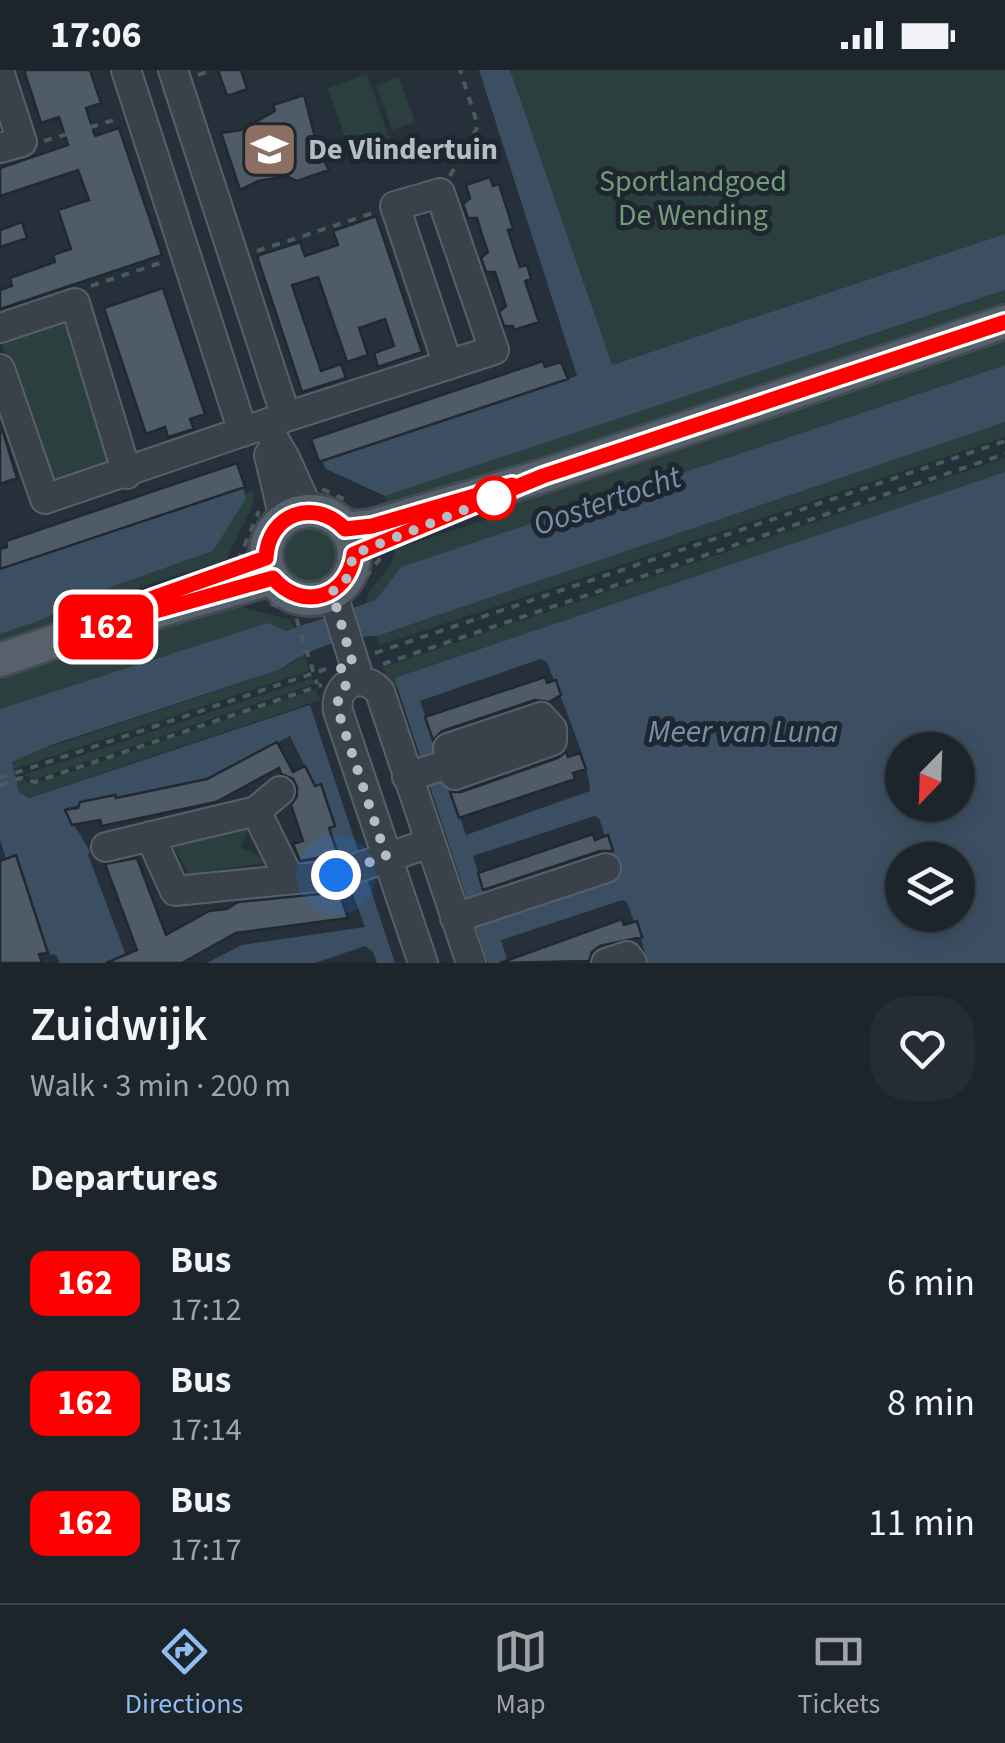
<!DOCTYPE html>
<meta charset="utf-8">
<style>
:root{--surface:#1c242c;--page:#252c34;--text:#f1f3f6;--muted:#a0a4a9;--line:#3a4148;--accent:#90bdef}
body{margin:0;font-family:"Source Sans 3",sans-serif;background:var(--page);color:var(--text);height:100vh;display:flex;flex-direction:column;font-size:38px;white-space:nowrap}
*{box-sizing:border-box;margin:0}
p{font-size:32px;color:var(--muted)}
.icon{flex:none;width:55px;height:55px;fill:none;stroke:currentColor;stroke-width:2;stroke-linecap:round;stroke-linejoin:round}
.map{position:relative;height:893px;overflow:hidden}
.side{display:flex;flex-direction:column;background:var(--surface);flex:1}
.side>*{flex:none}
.badge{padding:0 20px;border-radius:15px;font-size:35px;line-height:65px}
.needle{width:65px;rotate:203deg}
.tools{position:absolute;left:885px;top:662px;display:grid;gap:20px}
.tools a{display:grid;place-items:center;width:90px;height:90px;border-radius:50%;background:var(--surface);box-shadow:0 5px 25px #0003,0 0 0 2px var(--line);font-size:50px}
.you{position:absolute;width:50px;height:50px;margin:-25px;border:8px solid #fff;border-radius:50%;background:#1a73e8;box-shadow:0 0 0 15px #1a73e833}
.map>.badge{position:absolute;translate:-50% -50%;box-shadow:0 0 0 5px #fff}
h2{padding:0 30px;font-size:38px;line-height:90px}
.round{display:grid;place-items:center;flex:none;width:105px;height:105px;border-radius:40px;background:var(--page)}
.overview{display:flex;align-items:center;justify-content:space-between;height:170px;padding:0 30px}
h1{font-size:48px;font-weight:600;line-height:75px}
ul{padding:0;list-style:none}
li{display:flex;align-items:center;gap:30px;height:120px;padding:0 30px}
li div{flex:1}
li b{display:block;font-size:38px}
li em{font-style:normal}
li .badge{min-width:110px;font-weight:700;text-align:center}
.status{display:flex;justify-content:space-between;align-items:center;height:70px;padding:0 50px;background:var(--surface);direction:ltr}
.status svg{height:28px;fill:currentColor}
.menu{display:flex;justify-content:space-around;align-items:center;height:140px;border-top:2px solid var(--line);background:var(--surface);font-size:28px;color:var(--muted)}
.menu a{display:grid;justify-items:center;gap:5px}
.menu .selected{color:var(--accent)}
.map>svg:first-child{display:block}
</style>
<div class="status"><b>17:06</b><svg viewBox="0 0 49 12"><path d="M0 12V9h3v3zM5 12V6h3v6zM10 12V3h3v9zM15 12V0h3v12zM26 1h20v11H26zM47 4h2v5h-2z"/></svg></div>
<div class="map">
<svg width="1005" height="893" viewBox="0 0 1005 893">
<rect width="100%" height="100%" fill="#25303a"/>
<path fill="#2a3f3e" d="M510,0h495v164l-394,131z
M367,4l24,70 -39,13 -24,-69z
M399,7l16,45 -23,8 -16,-45z
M1005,220v20l-615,205 -5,-19z
M68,243l51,153 -69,23 -50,-150z
M1005,265v30l-603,202 -26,33 -10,4c2,-22 28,-32 29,-55l109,-35v-5l83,-36z
M1005,352v15l-625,208 -3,-9z
M1005,388v14l-608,205 1,12 -10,-7 -5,-15z
M310,417l52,24 -15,8 -34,-18z
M254,421l-2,16 -26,53 -109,34 1,6 -118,46v-12l41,-14 70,-33 102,-36 32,-57z
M269,431l8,12 -25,43h-9z
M278 484a31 31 0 1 1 62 0a31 31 0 1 1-62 0Z
M237,526l5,11 48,13 5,8 -9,3 -18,-7 -268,85v-38z
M304,585l5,16 -297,99 2,-10 5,-3 262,-88z
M312,608l2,6 -278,95 -13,-4z
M316,619l4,11 -291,97 -10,-5 -3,-10 7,-2 10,5z
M250,755l-9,22 28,15 -80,12 -19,-33z"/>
<path fill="#3c4f62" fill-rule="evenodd" d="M479,0h31l102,295 393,-131v56l-620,206 -59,-27 -4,-8 255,-85z
M1005,295v57l-628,214c-29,-1 -74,15 -96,33l-230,76 -39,17 7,30 10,6 281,-93 85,258h-18l-4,-11 -8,-6 -50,17h-108l35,-18 123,-18 -36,-99 5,-2 -44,-90 -83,43 -91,19 -1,-3 -24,8 -2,-3 -9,2v3l-16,4 26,42 -2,4 41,108h-69l-4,-8 -7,-1 -32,-98 -11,2 -6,-18v-131l268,-86 18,8 90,-31 25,-33z
M1005,402v491h-358l-10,-42 -3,1 -7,-20 -5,-2 -121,40 7,23h-20l-93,-283 2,-3zM540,589l7,3c11,31 42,98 43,129l-124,44 -46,-134zM902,680h56v55h-56zM594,746l5,2 6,18h3l9,36 -125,43 -19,-59zM902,790h56v55h-56z
M243,418l3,10 -33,53 -102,36 -70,33 -41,14v-64z"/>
<path fill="#505b68" stroke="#202932" stroke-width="2.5" d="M24,0h66l11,33 -15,5 9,28 24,-8 43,127 -162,54v-19l12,-4 -2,-8 45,-16 -2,-7 18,-6 -13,-39 31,-10 -11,-30 -78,26v-28l68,-23 -9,-28 -18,6z
M218,0h23l6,19 -20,7z
M304,25l15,57 10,18 -32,11 -10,-5 -29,5 -18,9 -19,-57 20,-3 34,-19 -2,-6z
M490,107l3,9 6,-2 14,44 -5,2 12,37 7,-2 4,14 -6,2 14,41 -25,8 -1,-4h-9l-5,-14 7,-6 -11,-34h-9l-5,-14 7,-6 -6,-17 -5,-17h-9l-5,-14 7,-6 -4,-13z
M376,146l46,136 -44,15 -4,-14 20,-7 -9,-27 -26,9 9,27 -21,7 -29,-85 -26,8 29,86 20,-7 5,14 -44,14 -45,-136 43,-14 5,14 33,-11 -5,-14z
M22,152l5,16 -27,9v-17z
M163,218l42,126 -15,5 4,10 -26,8 -3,-10 -19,7 -42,-126z
M543,291l2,6 16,-5 7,17 -249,83 -8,-23z
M0,362h3l14,46 -17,6z
M237,393l8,24 -245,82v-20l7,-2 -1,-6z
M545,607l2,6 9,-3 5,15 -12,7 -14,-2 -93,31 -9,9 -8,-23z
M277,672l16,30 12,-6 10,20 6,-2 14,42 -6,2 9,26 -38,7 -7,-17 10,-3 -12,-36 6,-9v-9l-4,-8 -12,-5 -2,-6 -63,34 -114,24 -2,-6 -28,5 -7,-15 13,-2 2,-6 35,-7 1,3 91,-19z
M566,682l2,5 12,-4 6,16 -13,4 2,6 -116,39 -9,-26h11l97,-34z
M593,764l2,6 13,-5 5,16h-13l-117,39 -5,-17z
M16,785l32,98 -9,1 3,9h-42v-102z
M137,788l29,77 43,-24 18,-2 11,-7 91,-9 10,-1 9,26 -112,15 -54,30h-76l31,-13 -32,-86z
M622,849l2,6 13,-4 5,16 -42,9 -8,6 -3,9 -89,2z"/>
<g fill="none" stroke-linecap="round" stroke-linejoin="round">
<defs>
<path id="minor" d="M126,0l117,362
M173,0l113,347
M0,4l22,68 -22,6
M0,258l75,-25 52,171
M0,299l45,130 241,-82 208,-67 -54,-157 -45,13 53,159
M265,354l20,34 24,53
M269,385l15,64
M332,522l28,89
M407,707l44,-14 4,12 97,-34v-12l-11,-12 -93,31 3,15
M256,741l33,67
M150,766l25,55 161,-16 94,-32
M106,777l150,-36 24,-20
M455,848l151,-50
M423,893l-85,-252c-4,-28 24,-40 42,-19l91,271
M606,893l21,-7 5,7"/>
<path id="major" d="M266 485a44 44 0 1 1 88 0a44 44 0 1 1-88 0Z
M345,459l27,-3 171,-50 462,-154
M0,590l74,-25 199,-57"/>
</defs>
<use href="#minor" stroke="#576069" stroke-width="32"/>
<use href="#major" stroke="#424b54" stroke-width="38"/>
<path stroke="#495c5d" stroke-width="4" stroke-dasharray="8 8" stroke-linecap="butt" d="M198,5l15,-5
M44,71l77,-23
M450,106l28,-50 -18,-56
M257,181l119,-39
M91,216l72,-24
M322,419l28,13
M238,491l21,-50
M356,520l26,-34 -2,-8
M271,534l23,7 23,73
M375,583l630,-212
M383,594l622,-210
M0,708l332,-111
M0,715l21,-7 14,4 287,-97"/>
<use href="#minor" stroke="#39424b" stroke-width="28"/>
<use href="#major" stroke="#57616b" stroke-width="32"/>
</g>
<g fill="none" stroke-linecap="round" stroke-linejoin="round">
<defs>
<path id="line" d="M512,415l-140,41 -27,3c-31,-32 -77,-15 -79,29l-147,52 -45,24 199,-56c29,34 75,20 81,-24l189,-78 462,-154"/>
</defs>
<use href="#line" stroke="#fff" stroke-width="22"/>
<use href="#line" stroke="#f00" stroke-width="15"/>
<path stroke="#b4bdc6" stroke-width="10" stroke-dasharray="0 18" d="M336,805l50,-19 -48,-145v-15l8,-11 -6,-20 12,-4 -20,-69 14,-12 8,-26 140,-56"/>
</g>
<defs>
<symbol id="school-square" viewBox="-11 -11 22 22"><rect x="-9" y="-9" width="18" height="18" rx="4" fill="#8d6e63" stroke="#1e2730"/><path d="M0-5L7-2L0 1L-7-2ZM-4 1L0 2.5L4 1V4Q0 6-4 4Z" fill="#fff"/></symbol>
</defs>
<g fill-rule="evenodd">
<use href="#school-square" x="238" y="48" width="63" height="63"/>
</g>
<circle fill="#fff" stroke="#f00" stroke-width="5" cx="494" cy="428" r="20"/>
<g text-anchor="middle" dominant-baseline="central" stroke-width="10" stroke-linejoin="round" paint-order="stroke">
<g font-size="30" font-weight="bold" fill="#b4bdc6" stroke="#1e2730" text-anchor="start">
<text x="308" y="79">De Vlindertuin</text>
</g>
<g font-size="30" fill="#749a7a" stroke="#1e2730">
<text x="693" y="111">Sportlandgoed<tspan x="693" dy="34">De Wending</tspan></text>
</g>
<g font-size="32" font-style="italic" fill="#7790a8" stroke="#1e2730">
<text transform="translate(607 431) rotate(-19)">Oostertocht</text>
<text x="743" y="662">Meer van Luna</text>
</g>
</g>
</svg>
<div class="tools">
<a><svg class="needle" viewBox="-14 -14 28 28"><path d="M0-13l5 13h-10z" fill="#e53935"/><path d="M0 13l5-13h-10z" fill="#a0a4a9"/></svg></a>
<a><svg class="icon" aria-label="layers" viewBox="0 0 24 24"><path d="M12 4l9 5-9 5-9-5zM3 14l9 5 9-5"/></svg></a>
</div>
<div class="you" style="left:336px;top:805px"></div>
<b class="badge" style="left:106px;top:557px;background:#f00;color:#fff">162</b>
</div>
<section class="side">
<div class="overview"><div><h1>Zuidwijk</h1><p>Walk · 3 min · 200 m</p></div><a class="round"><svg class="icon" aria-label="heart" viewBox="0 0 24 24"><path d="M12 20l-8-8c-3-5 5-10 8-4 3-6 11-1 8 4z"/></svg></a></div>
<h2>Departures</h2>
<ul>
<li><span class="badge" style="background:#f00;color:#fff">162</span><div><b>Bus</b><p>17:12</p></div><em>6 min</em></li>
<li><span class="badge" style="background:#f00;color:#fff">162</span><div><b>Bus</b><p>17:14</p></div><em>8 min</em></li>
<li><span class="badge" style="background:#f00;color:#fff">162</span><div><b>Bus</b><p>17:17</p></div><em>11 min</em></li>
</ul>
</section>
<nav class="menu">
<a class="selected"><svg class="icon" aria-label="directions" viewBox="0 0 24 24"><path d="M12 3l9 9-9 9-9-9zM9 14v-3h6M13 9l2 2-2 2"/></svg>Directions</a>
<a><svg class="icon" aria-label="map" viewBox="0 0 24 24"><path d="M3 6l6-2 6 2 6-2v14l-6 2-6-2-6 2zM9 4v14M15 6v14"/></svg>Map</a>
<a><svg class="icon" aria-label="tickets" viewBox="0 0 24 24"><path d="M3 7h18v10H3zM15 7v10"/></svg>Tickets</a>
</nav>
